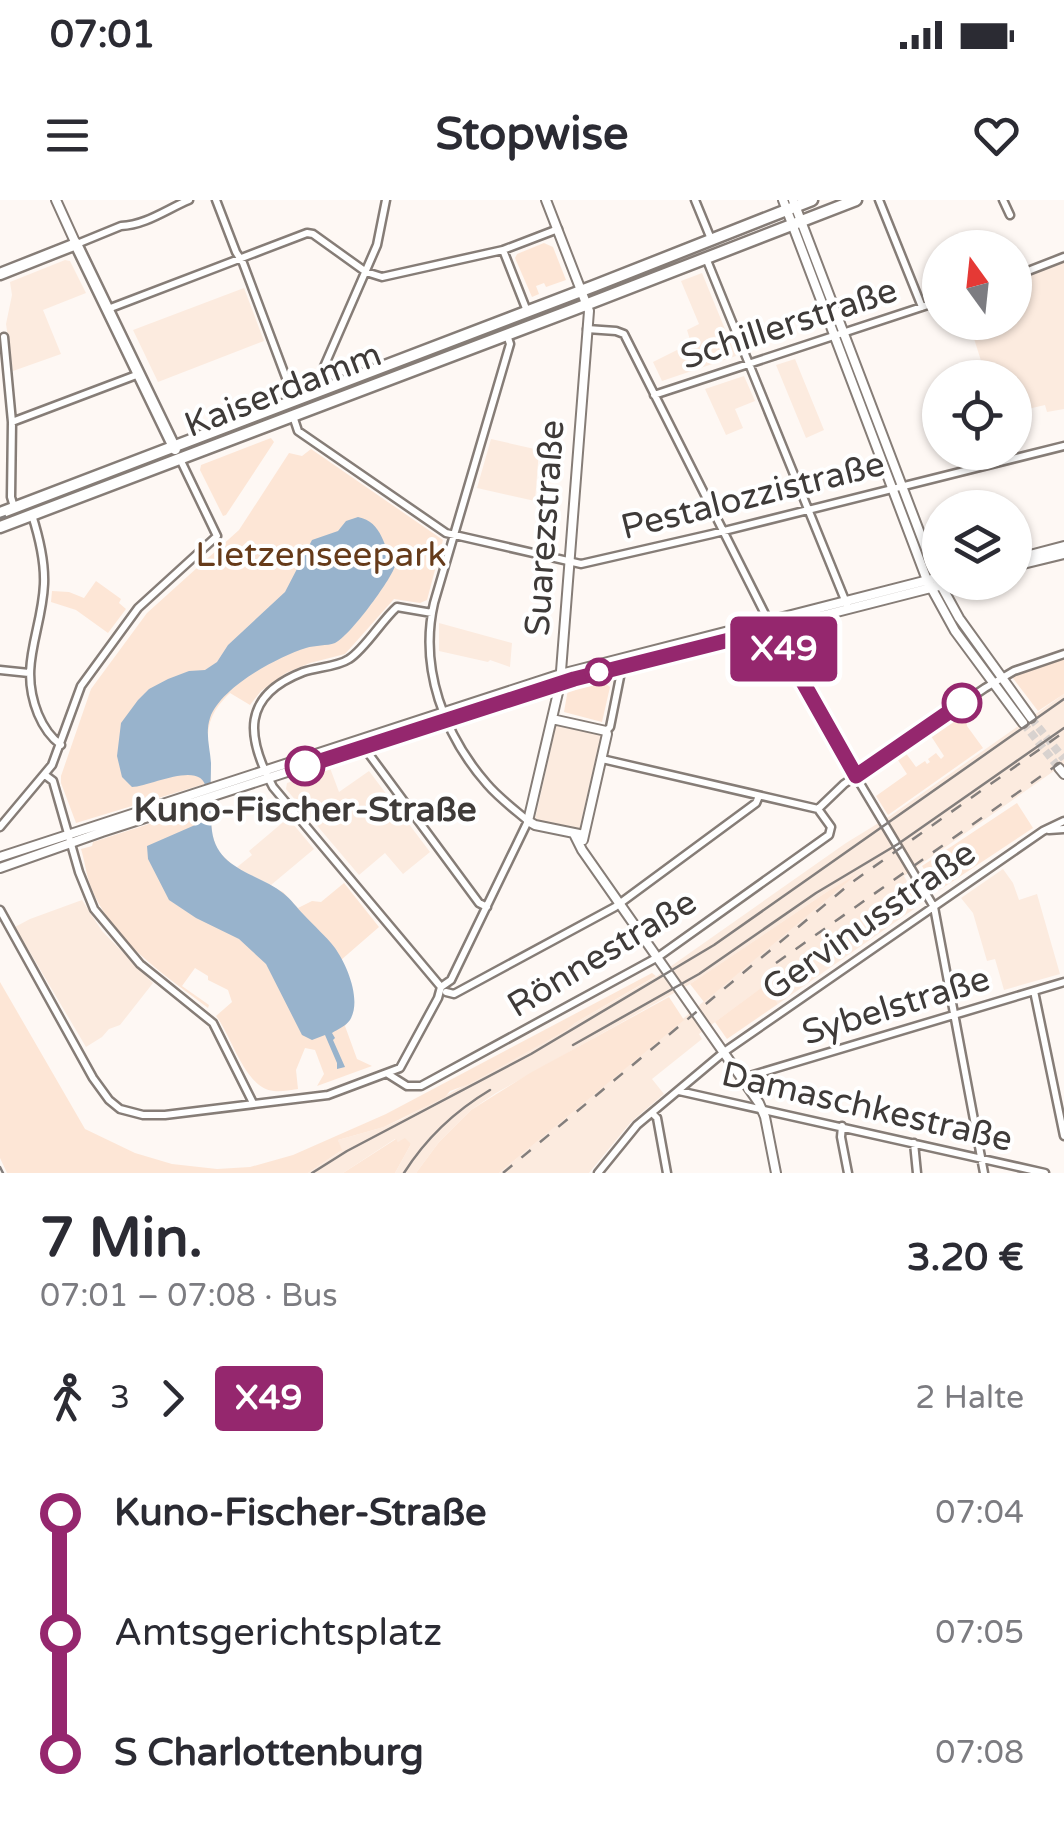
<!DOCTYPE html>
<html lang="de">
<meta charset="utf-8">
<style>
:root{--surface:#fff;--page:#f7f7f7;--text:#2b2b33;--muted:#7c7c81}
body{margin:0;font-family:"Varela Round",sans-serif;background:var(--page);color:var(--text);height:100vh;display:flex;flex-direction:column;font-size:38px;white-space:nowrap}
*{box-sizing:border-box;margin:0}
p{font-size:32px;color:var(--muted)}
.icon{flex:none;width:55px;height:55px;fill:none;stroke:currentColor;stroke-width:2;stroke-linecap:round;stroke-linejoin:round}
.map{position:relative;height:973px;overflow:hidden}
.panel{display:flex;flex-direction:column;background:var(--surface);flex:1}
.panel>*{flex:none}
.badge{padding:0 20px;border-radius:8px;font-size:35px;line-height:65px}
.needle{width:65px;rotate:345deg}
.controls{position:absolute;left:922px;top:30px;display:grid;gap:20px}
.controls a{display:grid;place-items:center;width:110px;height:110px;border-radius:50%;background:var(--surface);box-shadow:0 2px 8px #0004;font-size:50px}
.map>.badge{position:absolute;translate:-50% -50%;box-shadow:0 0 0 5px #fff}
.legs{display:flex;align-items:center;gap:15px;height:110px;padding:0 40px;font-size:32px}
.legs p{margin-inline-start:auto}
.overview{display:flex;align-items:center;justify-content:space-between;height:170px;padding:0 40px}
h1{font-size:55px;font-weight:800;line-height:75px}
ul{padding:0 40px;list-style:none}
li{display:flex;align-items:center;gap:35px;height:120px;font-size:38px}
li i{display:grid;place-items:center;width:15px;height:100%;margin:0 12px;background:currentColor}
li i::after{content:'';width:25px;height:25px;margin:-12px;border:8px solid;border-radius:50%;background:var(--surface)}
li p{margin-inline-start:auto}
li:first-child i{background:linear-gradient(#0000 50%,currentColor 0)}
li:last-child i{background:linear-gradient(currentColor 50%,#0000 0)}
.status{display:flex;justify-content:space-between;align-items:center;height:70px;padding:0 50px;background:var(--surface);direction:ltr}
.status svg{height:28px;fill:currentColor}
header{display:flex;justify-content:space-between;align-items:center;height:130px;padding:0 40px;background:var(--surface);font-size:45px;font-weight:800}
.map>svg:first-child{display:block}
</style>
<div class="status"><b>07:01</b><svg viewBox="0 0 49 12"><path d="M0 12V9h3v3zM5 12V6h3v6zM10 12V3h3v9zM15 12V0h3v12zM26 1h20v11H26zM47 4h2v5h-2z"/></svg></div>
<header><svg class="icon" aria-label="menu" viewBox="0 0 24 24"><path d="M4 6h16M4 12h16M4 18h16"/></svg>Stopwise<svg class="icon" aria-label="heart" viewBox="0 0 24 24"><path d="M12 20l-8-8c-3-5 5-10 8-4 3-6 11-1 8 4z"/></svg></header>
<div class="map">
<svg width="1064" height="973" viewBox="0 0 1064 973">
<rect width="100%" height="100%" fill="#fef8f4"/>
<path fill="#fcebdf" d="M65,60l5,1 16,32 -43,17 18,44 -48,17 -7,-47 6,-29 -2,-13z
M1064,61v148l-17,3 -2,-7 -30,7v-34l-43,-1 -2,-6 13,-4 -14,-44 46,-1v-42z
M702,73l34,83 -74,25 -9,-19 38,-19 -4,-13 12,-6 -18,-43z
M244,88l20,53 -106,41 -25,-52z
M795,159l29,71 -18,8 -30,-73z
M744,176l11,25 -20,8 8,19 -17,7 -21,-46z
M491,239l48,11 -4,51 -58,-13z
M439,423l73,20 -2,24 -20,-7 -2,2 -49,-11z
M1064,494v70l-160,112 13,23 -6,4 3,6 -136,95 -14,-18 -65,48 3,5 -50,40 12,15 -33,28 -42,51h-90l352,-295 -23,13 -138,93 -194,109 -25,17 -32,32 -23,31h-21l16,-29 -13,-2 -3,-3 -52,34h-35l33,-22 -3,-11 46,-13 18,-8 165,-89 8,-7 82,-47 189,-133 44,-27z
M555,525l40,9 2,-2 6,5v7h-4l-19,82 2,6 -45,-9 -2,-4 19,-84 -2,-8z
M330,568l9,24 30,-21 61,81 -27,22 -18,-21 -26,22 -73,-86 1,-6z
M288,618l26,31 -43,36 -35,-17 16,-13 -3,-4z
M1003,669l10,14 6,17 18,-6 23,80 -56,16 -9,-31 -8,2 -14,-48 -12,-15z
M82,700l20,31 51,52 -33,42 -11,4 -7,8 -16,10 -71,-120 15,-8z"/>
<path fill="#fde6d6" d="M544,43l9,4 13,33 -20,7 -2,-4 -8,3 3,8 -7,3 -17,-39 2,-4z
M271,238l3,4 -48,73 -3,1 -23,-46 1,-5z
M311,249l132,91 -16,60 -7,3 -26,-4 -49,55 -35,9 -24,10 -25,18 -11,14 -20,-12c-32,30 -20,50 -19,89l-135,41 -15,-40v-7l30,-87 56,-76 92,-83 50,-77 13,3z
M96,381l25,18 -2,4 7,6 -18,24 -32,-23 -25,-8 1,-11 17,1 15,6z
M1064,459v35l-26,17 -26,-34 21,-9z
M602,481l8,6 -8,35 -38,-10 4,-23 17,-6z
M960,516l6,2 1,8 16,22 -95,67 -12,-19 31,-22 -11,-17 9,-5 11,15 9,-6 2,3 3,-2 -2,-3 8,-6 5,6 3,-3 -13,-20z
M1017,603l16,25 -95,63 -16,-25z
M211,604l1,30 5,15 5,6 15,14 46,23 15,16 14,-7 9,1 23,-19 35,44 -38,33c10,22 20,45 4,66l12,33 15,7 -55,20 7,-12 -9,-24 -10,-2 -9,22 2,19c-8,1 -17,3 -24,2 -29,-2 -42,-55 -58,-75l16,-14 -4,-12 -20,-10v-4l-13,-8 -13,18 27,19 -1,3c-43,-33 -96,-67 -117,-121 -5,-13 -6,-25 -10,-38l11,-3 1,-4z
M857,674l-153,128 -14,-18 138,-93z
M652,773l4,3 -81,47 -8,7 -98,54 -19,7 -5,6 -61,30 -46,13 4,10 -34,23h-301l-7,-15v-176l85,147 50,24 37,11 45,5 33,-2 43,-12 93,-41z
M765,785l13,19 -51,35 -12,-17z
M669,797l15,23 -185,153h-83l23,-31 32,-32 59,-37z
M405,938l6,6 -16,29h-52l53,-34 2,3z"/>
<path fill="#98b3cc" d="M358,317c25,5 25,30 37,49 -4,14 -46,71 -60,77 -8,3 -20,2 -29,5 -29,9 -86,40 -96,70 -5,15 0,30 1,45 0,23 -2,46 1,68 5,39 46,42 71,62 8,6 14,15 21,22 10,11 22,21 31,33 12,17 27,52 15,72 -4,6 -12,9 -18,13l3,5 -2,2 12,27 -8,2v-6l-12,-28 -13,5 -10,-5 -36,-71 -27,-25 -43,-21 -27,-18 -21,-41 -1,-13 55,-24c5,-10 5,-21 4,-33 -3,-30 -55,-3 -74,-2l-10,-10 -5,-21 4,-33 17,-23 11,-11 19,-10 21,-8 16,-1 12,-8 11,-17 57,-53 27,-52 26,-9 8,-10z"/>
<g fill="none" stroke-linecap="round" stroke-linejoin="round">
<path stroke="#d8d2cf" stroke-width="8" stroke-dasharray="8 4" stroke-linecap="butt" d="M1031,518l33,41
M1023,523l36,45"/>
<defs>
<path id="street" d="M216,0l20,52 7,11 51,136
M695,0l16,39
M879,0l43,107
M1003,0l7,15
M77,44l44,-18c25,-1 46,-17 68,-26
M503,50l24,61
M706,58l141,347
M1015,76l49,-19
M108,109l199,-76 6,1 53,38 16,5 121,-27 55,-21
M587,129l29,2 8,3 145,288 92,163 73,122 50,266
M4,137l8,85 -1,75 3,10
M325,188l-3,-11 1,-8 54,-124 9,-45
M654,195l286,-94
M293,216l5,15 148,102 135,31 131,-30 352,-88
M12,222l127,-48
M32,315c7,22 13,45 12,69 -2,48 -26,81 -6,130 5,12 12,23 23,31
M432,413l-35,-6c-15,13 -32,42 -48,52 -12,8 -32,8 -46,13 -62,24 -57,65 -30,115l168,200
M0,470l29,3
M606,531l4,-4 12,-60
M363,546l116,157 8,4
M602,559l216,50
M45,575l8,6 26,91 15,37 46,55 73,59 40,80
M0,627l52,-62 29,-79 57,-78 79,-72 -37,-77
M1049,630l15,-1
M0,710l93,168 16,22 11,9 23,6h22l163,-20 72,-27 38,-70 3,-11 10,-7 77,-159c-14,-12 -29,-23 -41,-37 -43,-49 -68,-116 -53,-181l76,-259 -3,-9
M1034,791l30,145
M446,792l8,2 161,-87 141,-104 3,-7
M388,874l19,12h14l237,-129 171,-122 2,-8 -13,-18 26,-25 141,-96 29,-17 50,-17
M743,881l10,-6 311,-93
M679,891l366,82
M652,913l5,5 10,55
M842,926l-1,11 7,36
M914,943l3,30
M598,973l39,-48 87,-73 319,-221 21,-10"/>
<path id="secondary" d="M56,0l20,44
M546,0l43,111 -29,373 -32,137 7,4 49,10
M783,0l144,380 28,51 68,92
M793,0l144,378 22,40 72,100
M1015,359l49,-13
M1015,366l49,-12
M552,519l54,12 1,3 -24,106
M1059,568l5,6
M574,634l8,16 177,253 6,14 11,56
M0,657l561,-183 379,-97
M0,668l102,-36 472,-153 380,-97"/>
<path id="primary" d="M0,74l76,-30 99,205
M0,313l594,-227 218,-86
M0,327l575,-218 281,-109"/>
</defs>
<use href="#street" stroke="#867d77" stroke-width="11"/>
<use href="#secondary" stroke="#867d77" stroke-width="12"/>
<use href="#primary" stroke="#867d77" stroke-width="15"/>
<use href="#street" stroke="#fff" stroke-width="6"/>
<use href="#secondary" stroke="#fff" stroke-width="8"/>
<use href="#primary" stroke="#fff" stroke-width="10"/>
<path stroke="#837e7c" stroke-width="2.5" d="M573,845l126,-71 117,-81 82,-49 166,-116
M0,967l3,6
M312,973l35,-22 184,-97 183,-109 350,-246
M404,973c22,-35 51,-62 86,-83"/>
<path stroke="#837e7c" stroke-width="2.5" stroke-dasharray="12 12" stroke-linecap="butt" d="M0,318l6,-2
M776,763l288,-203
M503,973l348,-290 213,-151"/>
</g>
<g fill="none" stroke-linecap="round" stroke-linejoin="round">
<defs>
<path id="line-1" d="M305,566l269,-87 199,-50 83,147 106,-73"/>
</defs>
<use href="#line-1" stroke="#fff" stroke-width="22"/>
<use href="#line-1" stroke="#95276e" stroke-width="15"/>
</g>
<g fill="#fff" stroke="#95276e" stroke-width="5">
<circle cx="599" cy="472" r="12"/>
<circle cx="962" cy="503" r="18"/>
<circle cx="305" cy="566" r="18"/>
</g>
<g text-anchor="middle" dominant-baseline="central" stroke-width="8" stroke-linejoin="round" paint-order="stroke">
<g font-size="35" fill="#3f3b39" stroke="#fff">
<text transform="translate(789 124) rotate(-18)">Schillerstraße</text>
<text transform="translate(283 190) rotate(-21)">Kaiserdamm</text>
<text transform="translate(753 296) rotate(-14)">Pestalozzistraße</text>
<text transform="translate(545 328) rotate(-86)">Suarezstraße</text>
<text transform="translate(869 721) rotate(-35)">Gervinusstraße</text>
<text transform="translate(602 754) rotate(-31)">Rönnestraße</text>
<text transform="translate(896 806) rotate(-17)">Sybelstraße</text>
<text transform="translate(867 907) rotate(13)">Damaschkestraße</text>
</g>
<g font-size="35" fill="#663b1a" stroke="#fff">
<text x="321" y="355">Lietzenseepark</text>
</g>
<g font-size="35" font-weight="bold" fill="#3f3b39" stroke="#fff">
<text x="305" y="610">Kuno-Fischer-Straße</text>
</g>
</g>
</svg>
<div class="controls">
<a><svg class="needle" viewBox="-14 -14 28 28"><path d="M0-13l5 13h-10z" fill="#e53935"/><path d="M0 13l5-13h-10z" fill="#7c7c81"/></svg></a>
<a><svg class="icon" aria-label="locate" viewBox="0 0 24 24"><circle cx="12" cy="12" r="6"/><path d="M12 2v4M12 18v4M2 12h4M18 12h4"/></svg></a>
<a><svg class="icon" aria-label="layers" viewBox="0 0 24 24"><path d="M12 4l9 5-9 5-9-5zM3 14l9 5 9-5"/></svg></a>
</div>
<b class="badge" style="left:784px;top:449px;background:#95276e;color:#fff">X49</b>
</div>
<section class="panel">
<div class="overview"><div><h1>7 Min.</h1><p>07:01 – 07:08 · Bus</p></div><b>3.20 €</b></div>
<div class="legs"><svg class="icon" aria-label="walk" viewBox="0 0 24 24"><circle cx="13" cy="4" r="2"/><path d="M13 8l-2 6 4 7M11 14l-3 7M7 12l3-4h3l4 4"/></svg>3<svg class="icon" aria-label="forward" viewBox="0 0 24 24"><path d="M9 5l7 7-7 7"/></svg><b class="badge" style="background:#95276e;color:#fff">X49</b><p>2 Halte</p></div>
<ul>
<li><i style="color:#95276e"></i><b>Kuno-Fischer-Straße</b><p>07:04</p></li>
<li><i style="color:#95276e"></i><span>Amtsgerichtsplatz</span><p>07:05</p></li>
<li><i style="color:#95276e"></i><b>S Charlottenburg</b><p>07:08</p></li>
</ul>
</section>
